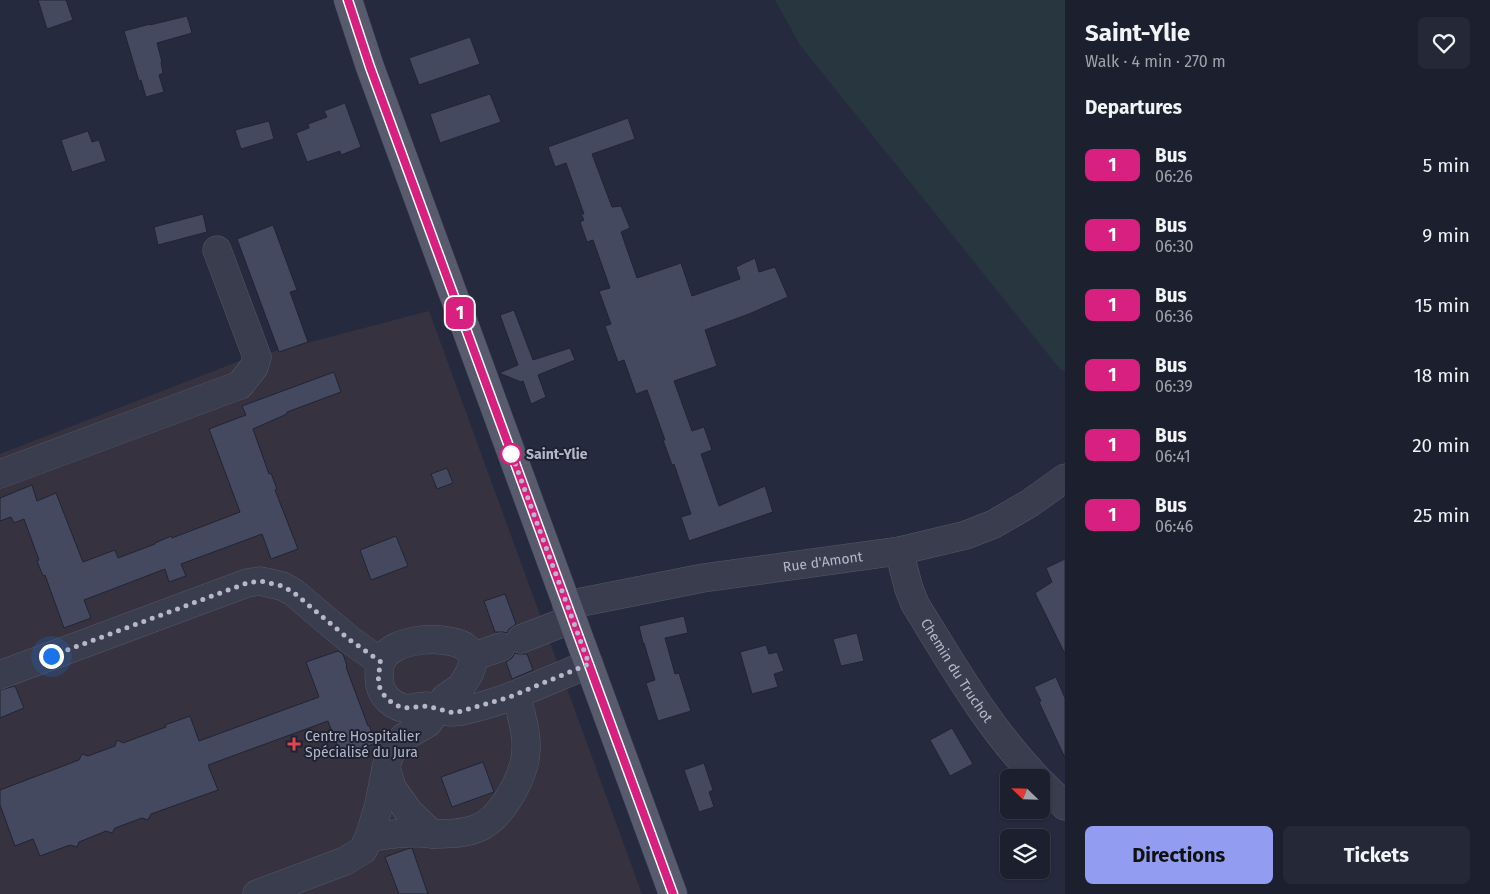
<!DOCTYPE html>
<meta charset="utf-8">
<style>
:root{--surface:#1c202e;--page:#252836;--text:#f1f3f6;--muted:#a0a3aa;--line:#3a3e4a;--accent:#929df2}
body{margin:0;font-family:"Fira Sans",sans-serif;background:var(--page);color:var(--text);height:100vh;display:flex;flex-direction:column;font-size:19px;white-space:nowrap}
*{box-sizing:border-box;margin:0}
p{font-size:16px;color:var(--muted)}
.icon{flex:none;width:28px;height:28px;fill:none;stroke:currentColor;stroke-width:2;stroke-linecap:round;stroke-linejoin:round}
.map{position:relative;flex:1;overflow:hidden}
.side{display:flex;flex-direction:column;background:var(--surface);width:425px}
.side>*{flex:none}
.badge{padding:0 10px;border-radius:8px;font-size:18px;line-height:32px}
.needle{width:32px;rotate:293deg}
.tools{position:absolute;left:1000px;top:769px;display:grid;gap:10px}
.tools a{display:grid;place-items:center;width:50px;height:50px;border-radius:8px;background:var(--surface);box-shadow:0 1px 4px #0004,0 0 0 1px var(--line);font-size:25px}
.you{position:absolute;width:25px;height:25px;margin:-12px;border:4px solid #fff;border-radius:50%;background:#1a73e8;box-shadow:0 0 0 8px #1a73e833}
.map>.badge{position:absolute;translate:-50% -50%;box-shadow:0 0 0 2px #fff}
h2{padding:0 20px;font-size:19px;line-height:45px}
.round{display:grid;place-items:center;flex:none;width:52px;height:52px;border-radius:8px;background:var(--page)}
.overview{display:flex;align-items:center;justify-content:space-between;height:85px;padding:0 20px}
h1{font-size:24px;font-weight:700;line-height:38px}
.cta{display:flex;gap:10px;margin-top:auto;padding:10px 20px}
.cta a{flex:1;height:58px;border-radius:8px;background:var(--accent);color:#111;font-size:20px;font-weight:700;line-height:58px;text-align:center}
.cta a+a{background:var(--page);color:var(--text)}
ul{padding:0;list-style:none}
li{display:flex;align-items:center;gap:15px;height:70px;padding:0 20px}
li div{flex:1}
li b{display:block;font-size:19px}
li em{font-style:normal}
li .badge{min-width:55px;font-weight:700;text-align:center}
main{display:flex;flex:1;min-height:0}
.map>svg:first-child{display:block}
</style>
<main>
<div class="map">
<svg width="1065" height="894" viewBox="0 0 1065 894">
<rect width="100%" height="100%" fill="#262a3e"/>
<path fill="#37323f" d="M429,311l213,583h-642v-440l242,-94z"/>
<path fill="#28363f" d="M775,0h290v371l-5,-2 -260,-324z"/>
<path fill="#45495f" stroke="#212435" d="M38,0h28l7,20 -26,9z
M187,16l5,17 -35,10 5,19h-1l2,11 -4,2 5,17 -18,5 -5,-17 -2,1 -15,-50 26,-7v1z
M470,37l10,27 -61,21 -10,-27z
M490,94l11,28 -61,21 -10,-29z
M345,103l16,44 -20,8 -1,-4 -33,11 -11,-29 13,-5 -1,-4 19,-7 -3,-6z
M628,118l7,21 -43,15 20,53 9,-1 9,22 -9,4 16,46 44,-15 11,33 48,-17 -4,-12 19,-9 4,14 16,-5 13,30 -39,17 -44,16 12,36 -43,15 18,50 12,-4 8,23 -11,4 18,52 46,-20 8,26 -84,29 -8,-24 10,-3 -17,-50 -2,1 -9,-25h2l-18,-50 -11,4 -12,-34 -6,2 -13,-36 6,-2 -12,-33 11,-3 -17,-48 -6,2 -7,-20 4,-2 -3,-6h3l-18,-51 -11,4 -7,-20z
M269,121l5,18 -33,10 -6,-19z
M88,131l4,11 7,-2 7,21 -34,11 -11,-32z
M203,214l4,18 -49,13 -4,-18z
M273,225l24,65 -7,2 18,50 -29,10 -42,-113z
M514,310l19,50 37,-12 5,12 -37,15 8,22 -15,7 -8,-23 -2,1 -22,-9 19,-8 -18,-50z
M334,372l7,20 -54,20v2l-34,15 16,45 2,-1 6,16 -2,1 23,59 -27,10 -9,-25 -81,30 5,12 -17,6 -4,-13 -81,31 7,18 -27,10 -19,-53 -2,1 -6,-15 2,-1 -15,-41 -10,4 -3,-6 -11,4v-23l32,-13 5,16 19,-8 27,69 32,-12 3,8 37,-14v-1l16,-7 1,2 68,-26 -31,-83 37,-14 -4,-9z
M447,468l6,15 -16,6 -6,-15z
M396,536l12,30 -37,14 -11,-30z
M1065,559v95l-30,-61 17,-11 -6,-14z
M505,594l11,30 -7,5 -2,4 -4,-1h-8l-11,-31z
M684,616l4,17 -23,5 10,36 4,-1 12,38 -33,10 -12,-38 9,-3 -11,-37h-1l-4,-17z
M857,633l7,28 -23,5 -8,-27z
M766,645l3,9 8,-2 7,19 -10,3 4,13 -26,7 -12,-42z
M338,651l5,3 4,12 -1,1 22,59 1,-1 7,18 -35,13 -13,-35 -120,44 10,25 -67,24 -3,6 -6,-2 -27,10 -3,5 -6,-2 -27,11 -2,5 -7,-2 -30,11 -7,-17 -18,7 -15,-41v-15l79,-30 3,-6 6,2 27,-10 2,-6 6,3 43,-16 -1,-2 25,-9 9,25 120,-44 -13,-35z
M515,653l4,1h8l6,16 -21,9 -6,-17 6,-4z
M1056,677l9,21v60l-26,-56 2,-1 -7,-14z
M15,686l9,22 -24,10v-28z
M952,728l21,36 -23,12 -20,-36z
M483,762l11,30 -42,15 -11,-30z
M704,763l9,27 -4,2 5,15 -15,5 -15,-42z
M412,848l16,46h-29l-14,-37 22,-8z"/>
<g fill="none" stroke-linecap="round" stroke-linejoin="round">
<defs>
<g id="minor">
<path d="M0,474l240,-89 14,-18 3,-10 -40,-107"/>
<path id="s1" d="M899,551l10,38 6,15c37,60 72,122 122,174"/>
<path id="s2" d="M567,607l15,-5 121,-24 196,-27 67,-16 28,-11 36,-21 35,-25"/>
<path d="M521,639l51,-20"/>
<path d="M475,656l26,-9"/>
<path d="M0,675l247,-92 13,-2 22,5 11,6 57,48 31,22"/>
<path d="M507,698l82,-34"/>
<path d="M386,768l6,20 17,24 23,22c15,0 31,0 46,-6 22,-9 40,-42 46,-64 4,-15 2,-31 -2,-46 -2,-11 -4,-16 -15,-20 -12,4 -44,15 -55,14 -9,0 -18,-5 -26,-6 -8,0 -16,4 -23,2 -11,-3 -21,-12 -23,-23 -1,-7 -2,-16 1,-23 10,-25 63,-27 83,-16 4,3 8,7 11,10"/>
<path d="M1041,782l24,24"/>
<path d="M369,838c21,-4 41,-7 63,-4"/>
<path d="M257,894l88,-33 18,-11 7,-15 9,-31 9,-45 5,-10 11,-12 24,-14 17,-25 16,-11 9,-15 5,-16"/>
</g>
<path id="major" d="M348,0l22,67 303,827"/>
</defs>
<use href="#minor" stroke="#555869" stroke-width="29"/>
<use href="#major" stroke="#434657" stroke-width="29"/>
<use href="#minor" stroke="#3a3d4e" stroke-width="28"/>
<use href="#major" stroke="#585b6e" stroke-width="28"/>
</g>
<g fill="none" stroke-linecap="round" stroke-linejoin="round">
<defs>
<path id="line" d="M348,0l22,67 303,827"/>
</defs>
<use href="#line" stroke="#fff" stroke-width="11"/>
<use href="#line" stroke="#d82080" stroke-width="8"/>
<path stroke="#b6b8c9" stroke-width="5" stroke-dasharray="0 9" d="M51,656l196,-73 13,-2 22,5 11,6 57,48 31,22 -3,14 2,13 6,9 9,7 10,3 22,-2 27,7 53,-15 82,-34 -80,-217 2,7"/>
</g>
<circle fill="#fff" stroke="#d82080" stroke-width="2.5" cx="511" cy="454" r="10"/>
<path fill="#e0444e" stroke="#1f2233" stroke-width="2" d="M291.5 736.5h5v5h5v5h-5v5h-5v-5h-5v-5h5z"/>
<g text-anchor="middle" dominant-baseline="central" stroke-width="4" stroke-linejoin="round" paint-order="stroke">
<g font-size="14" font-weight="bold" fill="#b6b8c9" stroke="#1f2233" text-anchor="start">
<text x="526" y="454">Saint-Ylie</text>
</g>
<g font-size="14" fill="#b6b8c9" stroke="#1f2233">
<text stroke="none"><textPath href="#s2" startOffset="260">Rue d'Amont</textPath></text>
<text stroke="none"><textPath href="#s1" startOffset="134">Chemin du Truchot</textPath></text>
</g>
<g font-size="14" fill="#b6b8c9" stroke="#1f2233" text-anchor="start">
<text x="305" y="736">Centre Hospitalier<tspan x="305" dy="16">Spécialisé du Jura</tspan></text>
</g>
</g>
</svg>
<div class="tools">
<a><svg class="needle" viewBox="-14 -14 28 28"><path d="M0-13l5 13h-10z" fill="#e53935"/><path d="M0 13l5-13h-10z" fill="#a0a3aa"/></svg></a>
<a><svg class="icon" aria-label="layers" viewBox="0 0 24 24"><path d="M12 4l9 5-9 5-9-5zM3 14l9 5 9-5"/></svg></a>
</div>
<div class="you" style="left:51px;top:656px"></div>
<b class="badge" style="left:460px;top:313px;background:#d82080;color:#fff">1</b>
</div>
<section class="side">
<div class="overview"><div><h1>Saint-Ylie</h1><p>Walk · 4 min · 270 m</p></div><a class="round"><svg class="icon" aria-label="heart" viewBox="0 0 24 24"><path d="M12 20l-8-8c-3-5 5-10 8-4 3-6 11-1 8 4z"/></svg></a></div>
<h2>Departures</h2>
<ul>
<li><span class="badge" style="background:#d82080;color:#fff">1</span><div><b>Bus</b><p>06:26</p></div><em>5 min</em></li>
<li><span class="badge" style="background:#d82080;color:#fff">1</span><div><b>Bus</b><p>06:30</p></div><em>9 min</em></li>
<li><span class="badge" style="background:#d82080;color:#fff">1</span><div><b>Bus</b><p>06:36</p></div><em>15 min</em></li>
<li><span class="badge" style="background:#d82080;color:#fff">1</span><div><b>Bus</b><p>06:39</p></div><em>18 min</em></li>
<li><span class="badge" style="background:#d82080;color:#fff">1</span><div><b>Bus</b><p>06:41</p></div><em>20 min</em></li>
<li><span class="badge" style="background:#d82080;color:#fff">1</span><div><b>Bus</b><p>06:46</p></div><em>25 min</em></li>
</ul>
<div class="cta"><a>Directions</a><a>Tickets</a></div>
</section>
</main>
